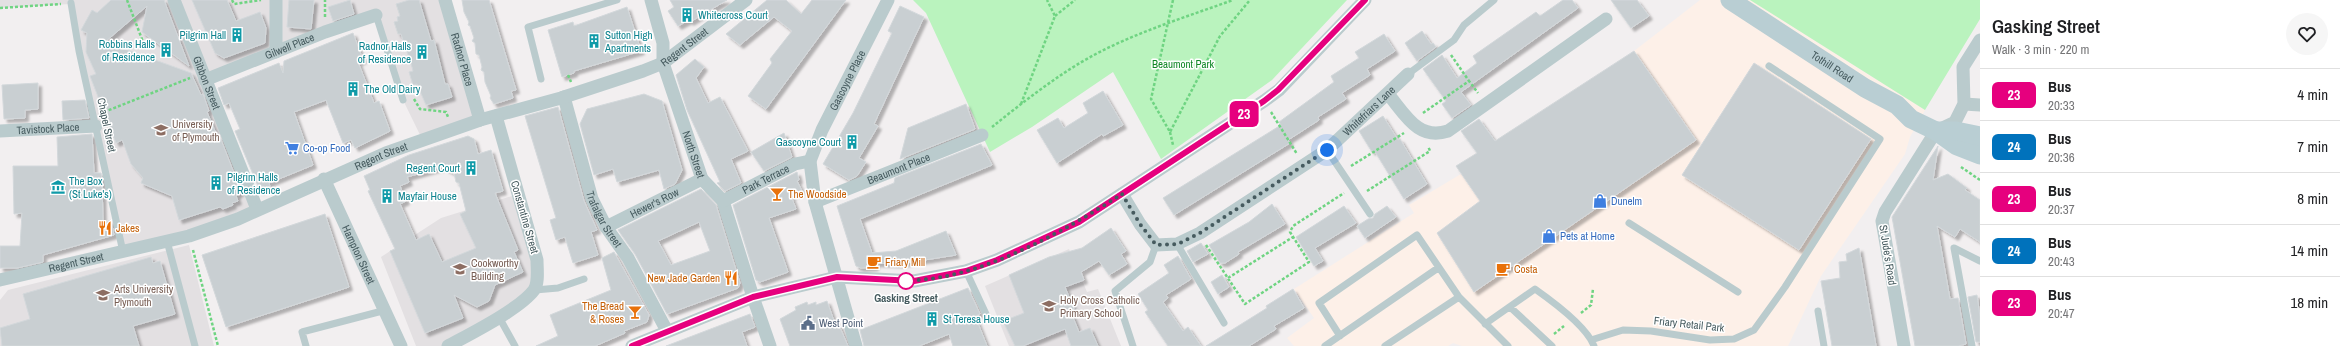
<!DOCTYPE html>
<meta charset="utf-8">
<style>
:root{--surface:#fff;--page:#f6f6f6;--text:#202124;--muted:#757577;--line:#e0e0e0}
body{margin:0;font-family:"Archivo Narrow",sans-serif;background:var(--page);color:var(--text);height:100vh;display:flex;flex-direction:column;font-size:15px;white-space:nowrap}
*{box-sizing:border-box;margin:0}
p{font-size:13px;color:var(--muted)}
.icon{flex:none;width:22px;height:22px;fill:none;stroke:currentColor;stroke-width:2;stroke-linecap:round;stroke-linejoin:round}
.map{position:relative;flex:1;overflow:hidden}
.details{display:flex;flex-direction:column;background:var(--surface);width:360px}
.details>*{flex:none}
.badge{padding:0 8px;border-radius:6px;font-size:14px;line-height:26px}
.you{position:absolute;width:20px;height:20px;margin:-10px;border:3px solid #fff;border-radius:50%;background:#1a73e8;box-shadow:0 0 0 6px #1a73e833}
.map>.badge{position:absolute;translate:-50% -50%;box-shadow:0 0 0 2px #fff}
.round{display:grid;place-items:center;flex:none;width:42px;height:42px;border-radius:21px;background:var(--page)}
.headline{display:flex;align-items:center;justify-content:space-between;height:68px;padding:0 12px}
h1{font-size:19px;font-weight:600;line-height:30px}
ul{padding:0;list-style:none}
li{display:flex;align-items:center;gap:12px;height:52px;padding:0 12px;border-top:1px solid var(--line)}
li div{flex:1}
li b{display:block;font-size:15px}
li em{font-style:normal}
li .badge{min-width:44px;font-weight:700;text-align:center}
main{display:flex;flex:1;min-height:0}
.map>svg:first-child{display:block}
</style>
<main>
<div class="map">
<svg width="1980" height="346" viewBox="0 0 1980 346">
<defs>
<filter id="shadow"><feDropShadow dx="3.5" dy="3.5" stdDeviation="1" flood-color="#0004"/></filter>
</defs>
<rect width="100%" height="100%" fill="#f2eff0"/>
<path fill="#fdf0e8" d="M1700,0h50l175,110 -15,27 -5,17 -84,122 -33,70h-326l-9,-3 -5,3h-154l-7,-8 27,-20 -20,-29 120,-76 -5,-8 52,-31 -5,-8 178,-115z"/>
<path fill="#e3e0e2" d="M0,0h446l35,119 -58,22 -20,-41 -27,-85 -171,65 52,129 -134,43 -52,-248 -71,4z
M512,196l25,64 -2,30 -87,56h-32l-35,-89 60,-39z
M189,245l25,101h-214v-46l8,-10z
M1069,249l18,43 11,-3 23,57h-112l-24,-60z"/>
<path fill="#baf3be" d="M913,0h434l-75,80 -111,79 -48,-87 -81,55 -42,25 -64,-139z
M1750,0h230v19l-55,91z"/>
<path fill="#c9cfd2" stroke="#d3d8db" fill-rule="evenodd" filter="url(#shadow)" d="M111,0h53l25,66 -47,-34 5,-26 -42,36 86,31 10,22 2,-1 6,17 -2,1 11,26 2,-1 21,54 -5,5 2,5 -6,2 1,2 -10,4 -3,-2 -41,13 -7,-24 -31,-13 2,-5 -12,-14 -8,-22 -1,-2 -6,3 -26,-67 6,-2 -10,-22 1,-19 -6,-3 11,-20 5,3z
M192,0h35l9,21 24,-9 6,16 -1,15 -41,15 -9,-5z
M289,0h25l-3,29 -24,-2z
M350,0l4,14 -21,7 -5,-14z
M409,0h10l12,41 3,-1 11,44h3l4,13 -26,8 -9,-21 -4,1 -4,-13 4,-1 -1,-4 -11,-33h-3l-4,-12 4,-1 -1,-4 3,-1 -4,-12z
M462,0h27l27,90 -5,1 2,7 -19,6 -4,-6 1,-2 -6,-14 -1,-10 -3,-2 1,-3 -3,-12 -3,-1 -1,-11 -3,-2 2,-3 -4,-12 -2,-1 1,-3 -5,-10z
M670,0h57l-37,22 -1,-2 -11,6 -10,-15 6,-4z
M767,0h19l15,14 11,-14h34l-80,109 -18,-13 24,-33 -2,-4 22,-28 -18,-14 -34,28 -14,-11z
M1563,0h9l6,8 -117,84 10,13 -19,13 -10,-14 4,-3 -23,-32 19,-14 15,23 20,-15 -4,-7 63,-44 4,4z
M1611,0h26l12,16 -18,12z
M900,6l24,11 -50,107 4,2 -19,32 7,4 -9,14 -8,4 -26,-16 30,-51 39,-80 -4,-2z
M627,7l14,44 -67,20v2l-12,4 -14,-47 25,-8 1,4z
M1422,31l9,13 2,-1 3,4 -19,14 -12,-18z
M353,33l10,27 -5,2 16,41 5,-2 11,30 -35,17 -4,-8 -8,3 -17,-43 -32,12 19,53 -44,18 1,4 -10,4 -25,-60 5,-2 -11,-26 -5,2 -6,-17 61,-25 4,10 1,-12z
M1384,34l11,17 -28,18 3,6 -28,18 4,6 -28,18 1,3 -31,20 2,3 -116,72 -11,-17 118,-73 -2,-3 55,-40 -3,-6 28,-18 -4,-6z
M1634,51l62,89 -222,152 -37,-59 43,-32 -24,-35 21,-13 -16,-22 18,-12 16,22z
M695,59l9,8 -8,11 12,25 12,-6 28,54 -17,8 10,24 -16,8 -8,-8 3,-1 -33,-72 -11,-35z
M1754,63l117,76 -72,111 -117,-75z
M38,83v26l-13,1v8l-21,1 -2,-34z
M1103,91l20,34 -20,11 -1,-2 -45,29 -20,-33 21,-12 6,10 24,-15 -5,-10z
M644,94l18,7 20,69 -7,14 -11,5 -5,-19 -42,12 -4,-13 -19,6 -14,-51 7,-15z
M85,100l4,18 -26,2 -1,-19z
M966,104l9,25 -75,30 8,-31z
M558,107l26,94 13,29 -6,2 7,23 -25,8 -8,-26 -9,3 -6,-20 6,-2 -31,-102z
M1383,116l15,24 2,-1 27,45 -23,15 -30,-49 -2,2 -13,-21z
M784,133l8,24 -28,14 -13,-19z
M92,134l2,39h7l1,7 1,43 8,-3 3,15 -71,20v7l-26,6h-17v-22h20l2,-33 -8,1 -1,-48h45l-1,-29z
M468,136l6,3 4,15 13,-4 12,41 -8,2 23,57 -4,2 9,20 -28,13 -6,16 -12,6 -23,-12 9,23 -38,15 -35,-82 5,-2 -27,-58 2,-1 -6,-14 45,-21zM442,167l12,6 2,9 3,1 7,28 -6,3 16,34 -34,14 -13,-28 -13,6 -16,-36 6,-3 -6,-15 9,-4 -2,-5z
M981,144l11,21 -132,54 12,34 24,-2 50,-20 10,24 -57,9 -24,-1v4l-14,1 -5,-2 -19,-60 57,-23 1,-5z
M1938,146l-5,34 15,-6 19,14 -2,2 15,10v42l-20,-13 -5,8 -18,-11 13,73 8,-1 8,46 -8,2h-43l-23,-129z
M797,172l2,8 -2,1 5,10 -11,5 5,13 -27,9 19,54 -28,10 -4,-2 -23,-75z
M701,189l15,16 24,78 -2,5 -71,26 -32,-60 -17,-24zM699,222l11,29 -39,14 -13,-24z
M1272,204l13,20 -47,28 1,2 -14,9h-5l-11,-18 40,-23z
M1344,206l12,17 -41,25 8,13 -9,5 -18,-29z
M1387,206l9,11 -31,21 -8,-12 11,-7 5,-1 2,-4z
M325,214l24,73 -123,40 -24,-72z
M1111,228l15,23 -5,3 6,10 -18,11 -10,-14 -18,11 3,8 -19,7 9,22 -4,1 9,22 11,-4 8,18h-27l-6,-17 -42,17h-8l-12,-25 21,-8 -15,-38 40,-18 33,-9z
M1201,243l7,11 -15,8 -6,-11z
M1859,248l17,98h-44l-11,-65 19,-3 -1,-16 8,-1 -1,-7z
M614,252l35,63 -2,7 -23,9 1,2 -30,13h-59l22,-10 -8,-21 61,-25 -9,-32z
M1178,256l13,23 -25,16 2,3 -5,4 20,29 5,-4 13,19h-33l-23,-34 3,-2 -10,-16 31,-21 -5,-8z
M151,257l2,6 7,-2 15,53 -42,12 6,20h-137l-2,-18 30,-9 -7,-25z
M1222,275l7,12 -11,7 -7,-12z
M968,288l12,26 -5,2 12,30h-34l-4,-12 -30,12h-55l-4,-16z
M1293,289l11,19 -30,18 2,3 -27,17h-43l61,-38 -1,-2z
M1977,295l3,22v25h-4l-8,-45z
M827,301l8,23 3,-1 10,23h-58l-10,-27 16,-9 -1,-3 12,-5 1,3 8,-3v3z
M750,314l5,13 -13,5 5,14h-81z"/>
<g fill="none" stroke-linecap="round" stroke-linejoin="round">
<path stroke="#6fd482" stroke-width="2.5" stroke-dasharray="3 2" stroke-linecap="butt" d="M127,0l18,47
M232,0l2,4 27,-4
M1173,0l-22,99 19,33 50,-96 30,-36
M0,8l61,-4
M1055,16l20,-16
M325,17v-17
M1451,55l18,26
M568,75l3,7
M414,99l6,10 26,3 2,5
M1021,104l34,-88 -8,-16
M104,112l86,-34
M1271,112l26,42
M1423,113l46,-32 9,12
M992,127c30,-24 68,-54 102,-72 43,-23 92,-38 139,-55
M1170,132l3,13
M1351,166l53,-33
M1961,167l19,13
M1367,191l63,-40 -2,-5
M1206,245l39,59 64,-42 -19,-30 3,-6 51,-33
M193,250l25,96
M1228,278l65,-41
M1581,313l10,-8 2,-16
M1554,334l10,-8"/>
<path stroke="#bacbcd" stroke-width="7" d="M71,3l8,48 44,201
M376,15l27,85
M1408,74l46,-34 10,-15 30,-25
M541,79l-13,-52 89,-27
M1327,150l43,64
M1629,223l109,69
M167,241l28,105
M1177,244l47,79
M966,271l20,43
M535,290l23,-2 26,-9
M1510,307l42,39
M1818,311l6,35
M499,317l16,29
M1485,324l50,-35c17,12 52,38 59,57
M1340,336l-21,-33 98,-68 42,62 49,49
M1591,340l32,-10 28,1 59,9 24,-1 20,-9 31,-43 95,-148 -111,-73
M306,346l-4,-14 84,-22
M1133,346l-18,-55 35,-29 6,-17
M1325,346l113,-78
M1385,346l74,-49
M1972,346l-18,-98 26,13"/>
<g stroke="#bacbcd" stroke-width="13">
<path id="s1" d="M174,0l83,209"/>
<path d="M276,0v52"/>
<path id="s2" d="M445,0l35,120"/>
<path id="s3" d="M651,0l12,43v20l39,116 21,22 30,96 17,49"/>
<path id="s4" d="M205,80l120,-48 51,-17"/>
<path d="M1388,94c17,20 30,47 60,37l158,-112"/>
<path id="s5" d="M564,97l28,102 14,28 22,31 39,73"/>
<path d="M1964,104l16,1"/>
<path id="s6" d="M0,131l96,-5"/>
<path id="s7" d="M324,179l77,167"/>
<path id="s8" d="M1122,194l18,30 16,21 21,-1 23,-11 127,-83 81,-76"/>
<path id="s9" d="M723,201l72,-37 15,-3"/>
<path id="s10" d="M815,202l167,-67"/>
<path id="s11" d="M606,227l96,-48"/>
<path id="s12" d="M0,280l189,-44 49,-17 148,-66 94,-33 81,-22 82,-27 20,-8 83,-63"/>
<path d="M448,346c22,-12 72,-37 86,-56 5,-7 3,-21 3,-30l-41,-144"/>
<path d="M632,346l121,-49 84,-20 77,4 52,-10 31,-11 82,-38 185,-121 15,-11 86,-90"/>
<path id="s13" d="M856,346l-41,-144 -5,-41 12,-31 66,-130"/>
<path d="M1904,346l-22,-125 3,-9 51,-81 19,-9 9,-18 -1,-37 17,-27"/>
</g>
<g stroke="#b9ced3" stroke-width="19">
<path id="s14" d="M1730,0l135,88 32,17 14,14 25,12 21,15 23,9"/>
<path d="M1936,131h20l24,5"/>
</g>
</g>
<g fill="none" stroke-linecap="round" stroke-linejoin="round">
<defs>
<path id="line" d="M632,346l121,-49 84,-20 77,4 52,-10 31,-11 82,-38 185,-121 14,-11 87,-90"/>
</defs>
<use href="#line" stroke="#fff" stroke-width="9"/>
<use href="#line" stroke="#e6007e" stroke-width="6"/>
<path stroke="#465b5f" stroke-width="4" stroke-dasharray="0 7.2" d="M906,281l-8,-1c73,5 165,-48 224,-86l18,30 16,21 22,-1 22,-11 127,-83"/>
</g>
<defs>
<symbol id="building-bare" viewBox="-9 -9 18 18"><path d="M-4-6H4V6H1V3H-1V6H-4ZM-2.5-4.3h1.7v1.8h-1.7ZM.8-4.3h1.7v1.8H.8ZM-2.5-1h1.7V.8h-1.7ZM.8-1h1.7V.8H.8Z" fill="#0f9aa8" stroke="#fff" stroke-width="2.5" paint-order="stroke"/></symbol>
<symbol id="university-bare" viewBox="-9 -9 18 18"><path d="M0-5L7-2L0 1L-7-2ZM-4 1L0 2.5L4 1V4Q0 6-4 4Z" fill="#8d6e63" stroke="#fff" stroke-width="2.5" paint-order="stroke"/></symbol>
<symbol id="supermarket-bare" viewBox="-9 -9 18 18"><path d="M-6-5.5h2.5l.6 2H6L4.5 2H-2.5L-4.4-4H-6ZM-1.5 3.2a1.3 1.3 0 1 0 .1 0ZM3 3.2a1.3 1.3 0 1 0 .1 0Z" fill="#3f7fe0" stroke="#fff" stroke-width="2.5" paint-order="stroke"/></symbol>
<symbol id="museum-bare" viewBox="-9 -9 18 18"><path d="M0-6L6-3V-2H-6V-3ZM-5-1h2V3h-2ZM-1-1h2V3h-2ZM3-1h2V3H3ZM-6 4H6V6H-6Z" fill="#0f9aa8" stroke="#fff" stroke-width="2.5" paint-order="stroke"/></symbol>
<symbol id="bar-bare" viewBox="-9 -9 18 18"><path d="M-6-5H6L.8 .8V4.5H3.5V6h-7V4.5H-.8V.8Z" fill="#e8710a" stroke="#fff" stroke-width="2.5" paint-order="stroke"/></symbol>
<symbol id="shop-bare" viewBox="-9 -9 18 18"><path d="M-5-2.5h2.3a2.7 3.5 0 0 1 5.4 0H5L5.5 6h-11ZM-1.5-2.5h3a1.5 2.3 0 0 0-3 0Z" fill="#3f7fe0" stroke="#fff" stroke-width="2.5" paint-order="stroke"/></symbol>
<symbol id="restaurant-bare" viewBox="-9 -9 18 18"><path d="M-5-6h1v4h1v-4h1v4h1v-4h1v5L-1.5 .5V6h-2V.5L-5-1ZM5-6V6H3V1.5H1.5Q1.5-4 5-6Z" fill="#e8710a" stroke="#fff" stroke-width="2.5" paint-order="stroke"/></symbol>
<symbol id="cafe-bare" viewBox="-9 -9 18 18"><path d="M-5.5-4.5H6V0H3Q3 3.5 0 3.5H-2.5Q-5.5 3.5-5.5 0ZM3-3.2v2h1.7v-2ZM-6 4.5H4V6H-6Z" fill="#e8710a" stroke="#fff" stroke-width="2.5" paint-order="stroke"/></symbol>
<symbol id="school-bare" viewBox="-9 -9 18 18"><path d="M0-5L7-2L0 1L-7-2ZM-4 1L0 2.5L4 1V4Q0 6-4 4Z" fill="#8d6e63" stroke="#fff" stroke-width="2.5" paint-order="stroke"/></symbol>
<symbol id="civic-bare" viewBox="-9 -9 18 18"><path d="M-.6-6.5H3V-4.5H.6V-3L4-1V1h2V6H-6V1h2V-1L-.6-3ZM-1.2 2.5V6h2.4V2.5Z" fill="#5c6f8a" stroke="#fff" stroke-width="2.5" paint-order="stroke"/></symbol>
</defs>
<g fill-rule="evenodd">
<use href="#building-bare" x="677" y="5" width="20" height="20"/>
<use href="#building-bare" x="227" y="25" width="20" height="20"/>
<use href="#building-bare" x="584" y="31" width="20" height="20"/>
<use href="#building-bare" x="156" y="40" width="20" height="20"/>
<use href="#building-bare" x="412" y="42" width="20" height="20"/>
<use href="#building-bare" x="343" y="79" width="20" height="20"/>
<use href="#university-bare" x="151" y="120" width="20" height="20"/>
<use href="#building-bare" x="842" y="132" width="20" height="20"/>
<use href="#supermarket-bare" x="282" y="138" width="20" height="20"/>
<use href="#building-bare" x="461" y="158" width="20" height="20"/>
<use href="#building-bare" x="206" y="173" width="20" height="20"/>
<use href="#museum-bare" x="48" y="177" width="20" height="20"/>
<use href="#bar-bare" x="767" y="184" width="20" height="20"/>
<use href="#building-bare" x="377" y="186" width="20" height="20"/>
<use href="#shop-bare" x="1590" y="191" width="20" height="20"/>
<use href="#restaurant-bare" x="95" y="218" width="20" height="20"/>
<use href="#shop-bare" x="1539" y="226" width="20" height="20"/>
<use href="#cafe-bare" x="864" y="252" width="20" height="20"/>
<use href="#university-bare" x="450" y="259" width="20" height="20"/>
<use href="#cafe-bare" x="1493" y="259" width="20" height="20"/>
<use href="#restaurant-bare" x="721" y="268" width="20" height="20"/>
<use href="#university-bare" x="93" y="285" width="20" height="20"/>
<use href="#school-bare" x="1039" y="296" width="20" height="20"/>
<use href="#bar-bare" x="625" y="302" width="20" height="20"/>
<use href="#building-bare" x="922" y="309" width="20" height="20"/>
<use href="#civic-bare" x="798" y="313" width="20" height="20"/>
</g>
<circle fill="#fff" stroke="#e6007e" stroke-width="2" cx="906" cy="281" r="8"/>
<g text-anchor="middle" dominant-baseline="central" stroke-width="3" stroke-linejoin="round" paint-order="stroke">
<g font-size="11" fill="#0d838f" stroke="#fff" text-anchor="start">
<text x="698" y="15">Whitecross Court</text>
<text x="226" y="35" text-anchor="end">Pilgrim Hall</text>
<text x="605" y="35">Sutton High<tspan x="605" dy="13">Apartments</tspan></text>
<text x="155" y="44" text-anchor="end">Robbins Halls<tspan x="155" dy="13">of Residence</tspan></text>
<text x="411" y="46" text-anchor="end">Radnor Halls<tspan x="411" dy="13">of Residence</tspan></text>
<text x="364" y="89">The Old Dairy</text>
<text x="841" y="142" text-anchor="end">Gascoyne Court</text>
<text x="460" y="168" text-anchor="end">Regent Court</text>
<text x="227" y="177">Pilgrim Halls<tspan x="227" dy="13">of Residence</tspan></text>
<text x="69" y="181">The Box<tspan x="69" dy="13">(St Luke's)</tspan></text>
<text x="398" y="196">Mayfair House</text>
<text x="943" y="319">St Teresa House</text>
</g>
<g font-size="11" fill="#465b5f" stroke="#fff">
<text stroke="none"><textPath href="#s4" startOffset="91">Gilwell Place</textPath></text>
<text stroke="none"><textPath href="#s12" startOffset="726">Regent Street</textPath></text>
<text stroke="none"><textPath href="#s2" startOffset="62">Radnor Place</textPath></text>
<text stroke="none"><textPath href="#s14" startOffset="122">Tothill Road</textPath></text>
<text stroke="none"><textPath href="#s13" startOffset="280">Gascoyne Place</textPath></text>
<text stroke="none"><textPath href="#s1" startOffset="89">Gibbon Street</textPath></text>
<text stroke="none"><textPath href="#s8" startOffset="317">Whitefriars Lane</textPath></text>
<text transform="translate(107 125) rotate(78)">Chapel Street</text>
<text stroke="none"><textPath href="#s6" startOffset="48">Tavistock Place</textPath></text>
<text stroke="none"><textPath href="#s3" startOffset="161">North Street</textPath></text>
<text stroke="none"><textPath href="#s12" startOffset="402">Regent Street</textPath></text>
<text stroke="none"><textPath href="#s10" startOffset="90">Beaumont Place</textPath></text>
<text stroke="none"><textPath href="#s9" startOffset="48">Park Terrace</textPath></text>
<text stroke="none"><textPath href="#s11" startOffset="54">Hewer's Row</textPath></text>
<text transform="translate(525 217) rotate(74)">Constantine Street</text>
<text stroke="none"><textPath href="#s5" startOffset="129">Trafalgar Street</textPath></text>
<text stroke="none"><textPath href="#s7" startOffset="83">Hampton Street</textPath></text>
<text transform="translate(1888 255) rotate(81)">St Jude's Road</text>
<text stroke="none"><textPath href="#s12" startOffset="78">Regent Street</textPath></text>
<text transform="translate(1689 324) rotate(6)">Friary Retail Park</text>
</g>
<g font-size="11" fill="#0f8725" stroke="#fff">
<text x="1183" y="64">Beaumont Park</text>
</g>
<g font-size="11" fill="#785e54" stroke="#fff" text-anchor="start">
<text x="172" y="124">University<tspan x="172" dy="13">of Plymouth</tspan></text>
<text x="471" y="263">Cookworthy<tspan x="471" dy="13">Building</tspan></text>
<text x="114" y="289">Arts University<tspan x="114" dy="13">Plymouth</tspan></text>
<text x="1060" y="300">Holy Cross Catholic<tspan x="1060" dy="13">Primary School</tspan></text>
</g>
<g font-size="11" fill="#366cbe" stroke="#fff" text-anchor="start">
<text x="303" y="148">Co-op Food</text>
<text x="1611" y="201">Dunelm</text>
<text x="1560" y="236">Pets at Home</text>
</g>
<g font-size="11" fill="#c56008" stroke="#fff" text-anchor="start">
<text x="788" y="194">The Woodside</text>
<text x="116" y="228">Jakes</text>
<text x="885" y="262">Friary Mill</text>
<text x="1514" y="269">Costa</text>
<text x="720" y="278" text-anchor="end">New Jade Garden</text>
<text x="624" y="306" text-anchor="end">The Bread<tspan x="624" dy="13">&amp; Roses</tspan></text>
</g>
<g font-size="11" font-weight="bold" fill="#465b5f" stroke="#fff">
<text x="906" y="298">Gasking Street</text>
</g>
<g font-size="11" fill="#4e5e75" stroke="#fff" text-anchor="start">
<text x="819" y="323">West Point</text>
</g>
</g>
</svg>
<div class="you" style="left:1327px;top:150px"></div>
<b class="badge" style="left:1244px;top:114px;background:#e6007e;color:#fff">23</b>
</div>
<section class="details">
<div class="headline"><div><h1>Gasking Street</h1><p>Walk · 3 min · 220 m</p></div><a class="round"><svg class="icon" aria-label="heart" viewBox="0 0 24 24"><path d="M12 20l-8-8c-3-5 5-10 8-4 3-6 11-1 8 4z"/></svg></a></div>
<ul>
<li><span class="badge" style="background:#e6007e;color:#fff">23</span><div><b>Bus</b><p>20:33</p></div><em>4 min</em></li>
<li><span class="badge" style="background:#0072bc;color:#fff">24</span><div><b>Bus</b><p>20:36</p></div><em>7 min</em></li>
<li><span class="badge" style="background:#e6007e;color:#fff">23</span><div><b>Bus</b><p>20:37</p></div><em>8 min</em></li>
<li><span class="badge" style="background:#0072bc;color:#fff">24</span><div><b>Bus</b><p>20:43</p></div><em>14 min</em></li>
<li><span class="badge" style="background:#e6007e;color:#fff">23</span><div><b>Bus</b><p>20:47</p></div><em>18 min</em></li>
</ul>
</section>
</main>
